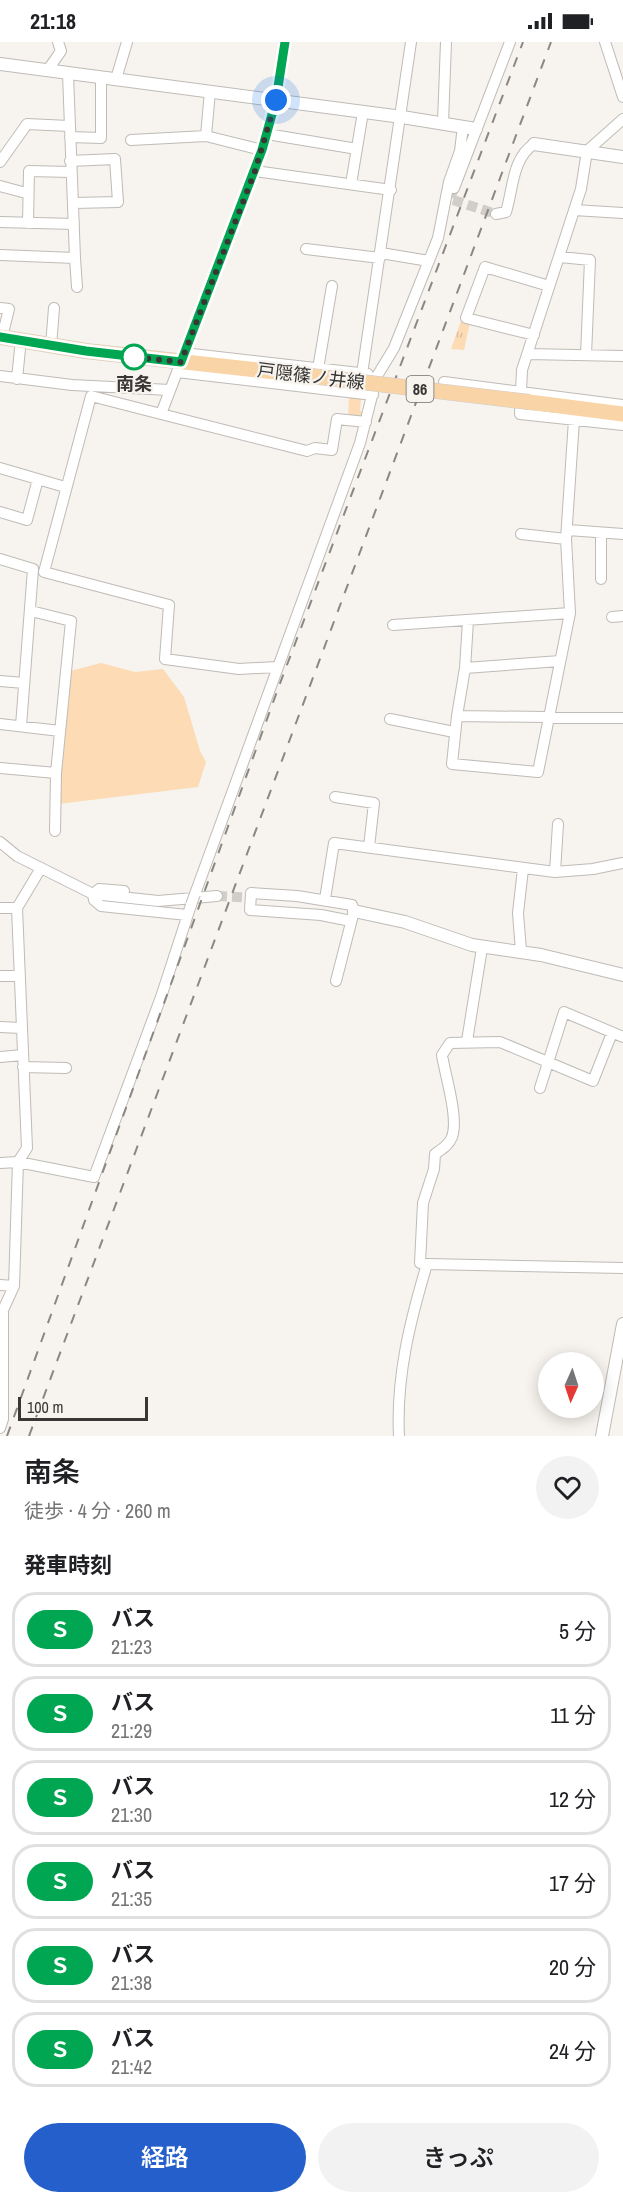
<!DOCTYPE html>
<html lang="ja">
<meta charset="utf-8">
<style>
:root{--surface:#fff;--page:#f2f2f2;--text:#202124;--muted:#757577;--line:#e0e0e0;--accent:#255fcc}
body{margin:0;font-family:"Archivo Narrow","Noto Sans JP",sans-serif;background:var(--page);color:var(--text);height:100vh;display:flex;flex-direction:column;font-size:22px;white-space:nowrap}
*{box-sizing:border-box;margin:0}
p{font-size:20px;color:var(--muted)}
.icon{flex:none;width:33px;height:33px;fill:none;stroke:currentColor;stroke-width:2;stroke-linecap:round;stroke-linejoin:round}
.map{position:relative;height:1394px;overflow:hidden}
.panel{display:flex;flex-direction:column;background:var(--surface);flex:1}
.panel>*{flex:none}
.badge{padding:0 12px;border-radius:20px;font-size:21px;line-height:39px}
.needle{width:39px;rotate:183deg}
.buttons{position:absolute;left:538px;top:1310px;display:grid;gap:12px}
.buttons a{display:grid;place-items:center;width:66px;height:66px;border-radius:50%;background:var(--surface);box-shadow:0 3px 15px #0003;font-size:30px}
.scale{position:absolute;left:18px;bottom:15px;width:130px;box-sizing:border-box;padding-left:6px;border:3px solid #393735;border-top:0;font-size:16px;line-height:21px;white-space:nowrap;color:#393735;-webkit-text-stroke:4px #f7f3ee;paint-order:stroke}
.you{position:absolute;width:30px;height:30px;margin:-15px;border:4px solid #fff;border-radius:50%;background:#1a73e8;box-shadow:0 0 0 9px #1a73e833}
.map>.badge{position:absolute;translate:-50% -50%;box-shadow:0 0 0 3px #fff}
h2{padding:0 24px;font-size:22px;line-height:54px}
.round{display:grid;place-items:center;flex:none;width:63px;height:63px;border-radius:32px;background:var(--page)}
.head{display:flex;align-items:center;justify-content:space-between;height:102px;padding:0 24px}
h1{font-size:28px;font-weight:600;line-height:45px}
.action{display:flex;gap:12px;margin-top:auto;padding:12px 24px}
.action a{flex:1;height:69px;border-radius:36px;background:var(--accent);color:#fff;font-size:24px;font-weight:600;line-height:69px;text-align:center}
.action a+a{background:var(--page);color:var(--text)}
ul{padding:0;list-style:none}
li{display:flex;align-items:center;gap:18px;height:75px;margin:0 12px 9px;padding:0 12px;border:3px solid var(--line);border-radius:24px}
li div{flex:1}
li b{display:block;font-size:22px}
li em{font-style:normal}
li .badge{min-width:66px;font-weight:700;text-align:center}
.status{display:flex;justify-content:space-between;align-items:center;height:42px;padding:0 30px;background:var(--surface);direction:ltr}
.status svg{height:16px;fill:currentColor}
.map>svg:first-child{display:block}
</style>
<div class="status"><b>21:18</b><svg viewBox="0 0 49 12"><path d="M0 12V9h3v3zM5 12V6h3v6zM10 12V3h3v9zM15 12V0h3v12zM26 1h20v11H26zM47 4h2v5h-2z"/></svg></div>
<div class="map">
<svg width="623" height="1394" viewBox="0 0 623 1394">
<defs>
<pattern id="park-tufts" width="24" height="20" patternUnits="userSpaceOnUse" patternTransform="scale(1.5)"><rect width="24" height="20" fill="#fcdbb5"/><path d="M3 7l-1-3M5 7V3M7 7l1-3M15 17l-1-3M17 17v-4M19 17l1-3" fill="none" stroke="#d9bd9c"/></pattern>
</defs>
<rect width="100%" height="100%" fill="#f7f3ee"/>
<path fill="#fcdbb5" d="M101,621l34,9 28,-3 21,28 16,54 6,11 -8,25 -140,17 12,-133z"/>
<path fill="url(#park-tufts)" d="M461,279l9,2 -6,27 -13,-1z
M349,355l12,1 -1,13 5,1 -3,7 -14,-2z"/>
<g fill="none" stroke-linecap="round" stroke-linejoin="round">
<path stroke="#d1cdc9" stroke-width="10" stroke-dasharray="10 5" stroke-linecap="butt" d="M454,146l-4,11 46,15
M217,854l39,2"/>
<defs>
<path id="minor" d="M605,0l18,55
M47,29l14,-20 -3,-9
M116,37l11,-37
M623,77l-36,32 -6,38 -59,181 -2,44 103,11
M443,81l3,-81
M267,92l90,15
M206,94l4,-45
M70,95l31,1v-61
M131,98l75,-4 56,14
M70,119l45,-2 3,43 -45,1
M0,120l27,-38 42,2
M255,129l136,19
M351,142l12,-72
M0,144l26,7
M454,146l56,-146
M574,168l49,3
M496,172l10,-2c7,-22 6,-54 28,-68
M0,180l74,2
M28,181l1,-52 42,1
M306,207l74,9
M381,211l48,8
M0,213l75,3 -7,-184
M560,215l30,3 -4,95
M75,216l2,29
M0,266l9,1 -5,20
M534,293l-68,-17 19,-51 64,19
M51,304l3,-38
M184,311l184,21
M528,312l95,2
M318,327l14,-83
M177,330l196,23
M362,332l49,-332
M0,334l72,9 98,5
M17,337l3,-30
M444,340l179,23
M161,372l146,37 8,-3 17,2 5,-31 29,3
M574,378l-8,119 4,74 -32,159 -86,-8 5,-48 166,2
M0,426l65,19
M0,470l27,8 11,-41
M568,488l55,4
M521,492l45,5
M0,517l33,10 -12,157
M601,537v-46
M31,569l40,10 -15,152 -1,58
M612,575l11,-1
M393,583l177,-12
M277,625l-38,2 -74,-10 4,-54 -125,-33 47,-176 70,18 101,-264 14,-50 9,-58
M465,626l95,-7
M0,639l24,2
M457,674l8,-48 3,-47
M390,677l64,13
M0,682l60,7
M0,726l56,5
M335,755l39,6 -5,44
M0,800l17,14 76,38 65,7 59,-5
M555,830l3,-48
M124,849l-25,-2 -6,5 1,6 7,6 86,9
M195,852l165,-451 17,-67 17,-28 44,-110 11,-56 11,-31 3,-25
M325,857l9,-56 221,29 38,-3 30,-6
M0,866h17
M351,879l-30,-6 -71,-5 1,-17 46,3 55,9 2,6
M521,909l-3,-38 5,-44
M0,934h20
M336,939l17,-66
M0,985l21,1
M467,999l15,-93
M0,1015l23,-2
M23,1025l43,1
M540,1046l24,-76 59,25
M0,1121l18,-1 76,15 67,-180 30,-92
M420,1221l3,-60 11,-34 1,-15c7,-5 14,-9 17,-17 7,-19 -7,-62 -10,-82l8,-12 50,-1 93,39 19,-48
M0,1243l14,1
M0,1386l3,-9v-109l11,-24 4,-124 9,-14 -10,-240 24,-40
M399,1394c-3,-59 11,-115 28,-172l196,4"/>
<path id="tertiary" d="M0,22l402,53 74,12
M534,102l89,13
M354,869l51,11 67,23 69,10 82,20
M602,1394l21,-112"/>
<path id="primary" d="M0,295l86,14 225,25
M529,360l94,12"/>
</defs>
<use href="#minor" stroke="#bfbbb6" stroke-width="12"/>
<use href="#tertiary" stroke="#bfbbb6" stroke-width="14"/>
<use href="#primary" stroke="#cfcfcf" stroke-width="16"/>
<use href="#minor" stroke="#fff" stroke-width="10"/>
<use href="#tertiary" stroke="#fff" stroke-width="12"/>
<use href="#primary" stroke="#f9d4a7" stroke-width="15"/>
<path stroke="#8b8884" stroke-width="2" stroke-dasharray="10 10" stroke-linecap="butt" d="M7,1394l272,-750 244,-644
M29,1394l522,-1394"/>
<defs>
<path id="minor-bridge" d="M191,863l4,-11"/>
<path id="primary-bridge" d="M311,334l218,26"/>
</defs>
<use href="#minor-bridge" stroke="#bfbbb6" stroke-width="12" stroke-linecap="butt"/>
<use href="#primary-bridge" stroke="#cfcfcf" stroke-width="16" stroke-linecap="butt"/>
<use href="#minor-bridge" stroke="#fff" stroke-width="10"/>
<use href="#primary-bridge" stroke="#f9d4a7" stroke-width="15"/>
</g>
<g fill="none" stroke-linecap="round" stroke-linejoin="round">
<defs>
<path id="line" d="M0,295l86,14 95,11 81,-212 14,-50 9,-58"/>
</defs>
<use href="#line" stroke="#fff" stroke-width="14"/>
<use href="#line" stroke="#00a651" stroke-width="9"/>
<path stroke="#393735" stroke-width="6" stroke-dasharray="0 10.8" d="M134,315l-9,-1 56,6 74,-191 21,-71"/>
</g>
<circle fill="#fff" stroke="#00a651" stroke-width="3" cx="134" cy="315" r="12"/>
<g text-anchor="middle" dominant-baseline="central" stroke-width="4.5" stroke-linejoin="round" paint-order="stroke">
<rect fill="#f7f3ee" stroke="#726f6c" stroke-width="1.5" x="406.5" y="334" width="27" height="26" rx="4.5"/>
<g font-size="16" font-weight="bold" fill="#393735">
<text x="420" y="347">86</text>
</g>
<g font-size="18" fill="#393735" stroke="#f7f3ee">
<text transform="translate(311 334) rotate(7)">戸隠篠ノ井線</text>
</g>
<g font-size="18" font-weight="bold" fill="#393735" stroke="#f7f3ee">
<text x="134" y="341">南条</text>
</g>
</g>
</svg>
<div class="buttons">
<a><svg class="needle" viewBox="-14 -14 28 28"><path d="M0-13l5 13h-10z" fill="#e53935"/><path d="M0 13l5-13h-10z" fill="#757577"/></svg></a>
</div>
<div class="scale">100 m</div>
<div class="you" style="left:276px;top:58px"></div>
</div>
<section class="panel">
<div class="head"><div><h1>南条</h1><p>徒歩 · 4 分 · 260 m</p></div><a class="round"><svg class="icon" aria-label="heart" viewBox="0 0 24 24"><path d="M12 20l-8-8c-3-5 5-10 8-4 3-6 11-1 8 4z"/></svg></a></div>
<h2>発車時刻</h2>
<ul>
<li><span class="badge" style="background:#00a651;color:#fff">Ｓ</span><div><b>バス</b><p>21:23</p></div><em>5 分</em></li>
<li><span class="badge" style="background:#00a651;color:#fff">Ｓ</span><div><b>バス</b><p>21:29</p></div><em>11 分</em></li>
<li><span class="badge" style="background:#00a651;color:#fff">Ｓ</span><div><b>バス</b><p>21:30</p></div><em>12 分</em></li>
<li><span class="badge" style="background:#00a651;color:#fff">Ｓ</span><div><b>バス</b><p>21:35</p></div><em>17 分</em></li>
<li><span class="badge" style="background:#00a651;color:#fff">Ｓ</span><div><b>バス</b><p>21:38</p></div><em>20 分</em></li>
<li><span class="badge" style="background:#00a651;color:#fff">Ｓ</span><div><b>バス</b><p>21:42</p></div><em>24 分</em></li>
</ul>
<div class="action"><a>経路</a><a>きっぷ</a></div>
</section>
